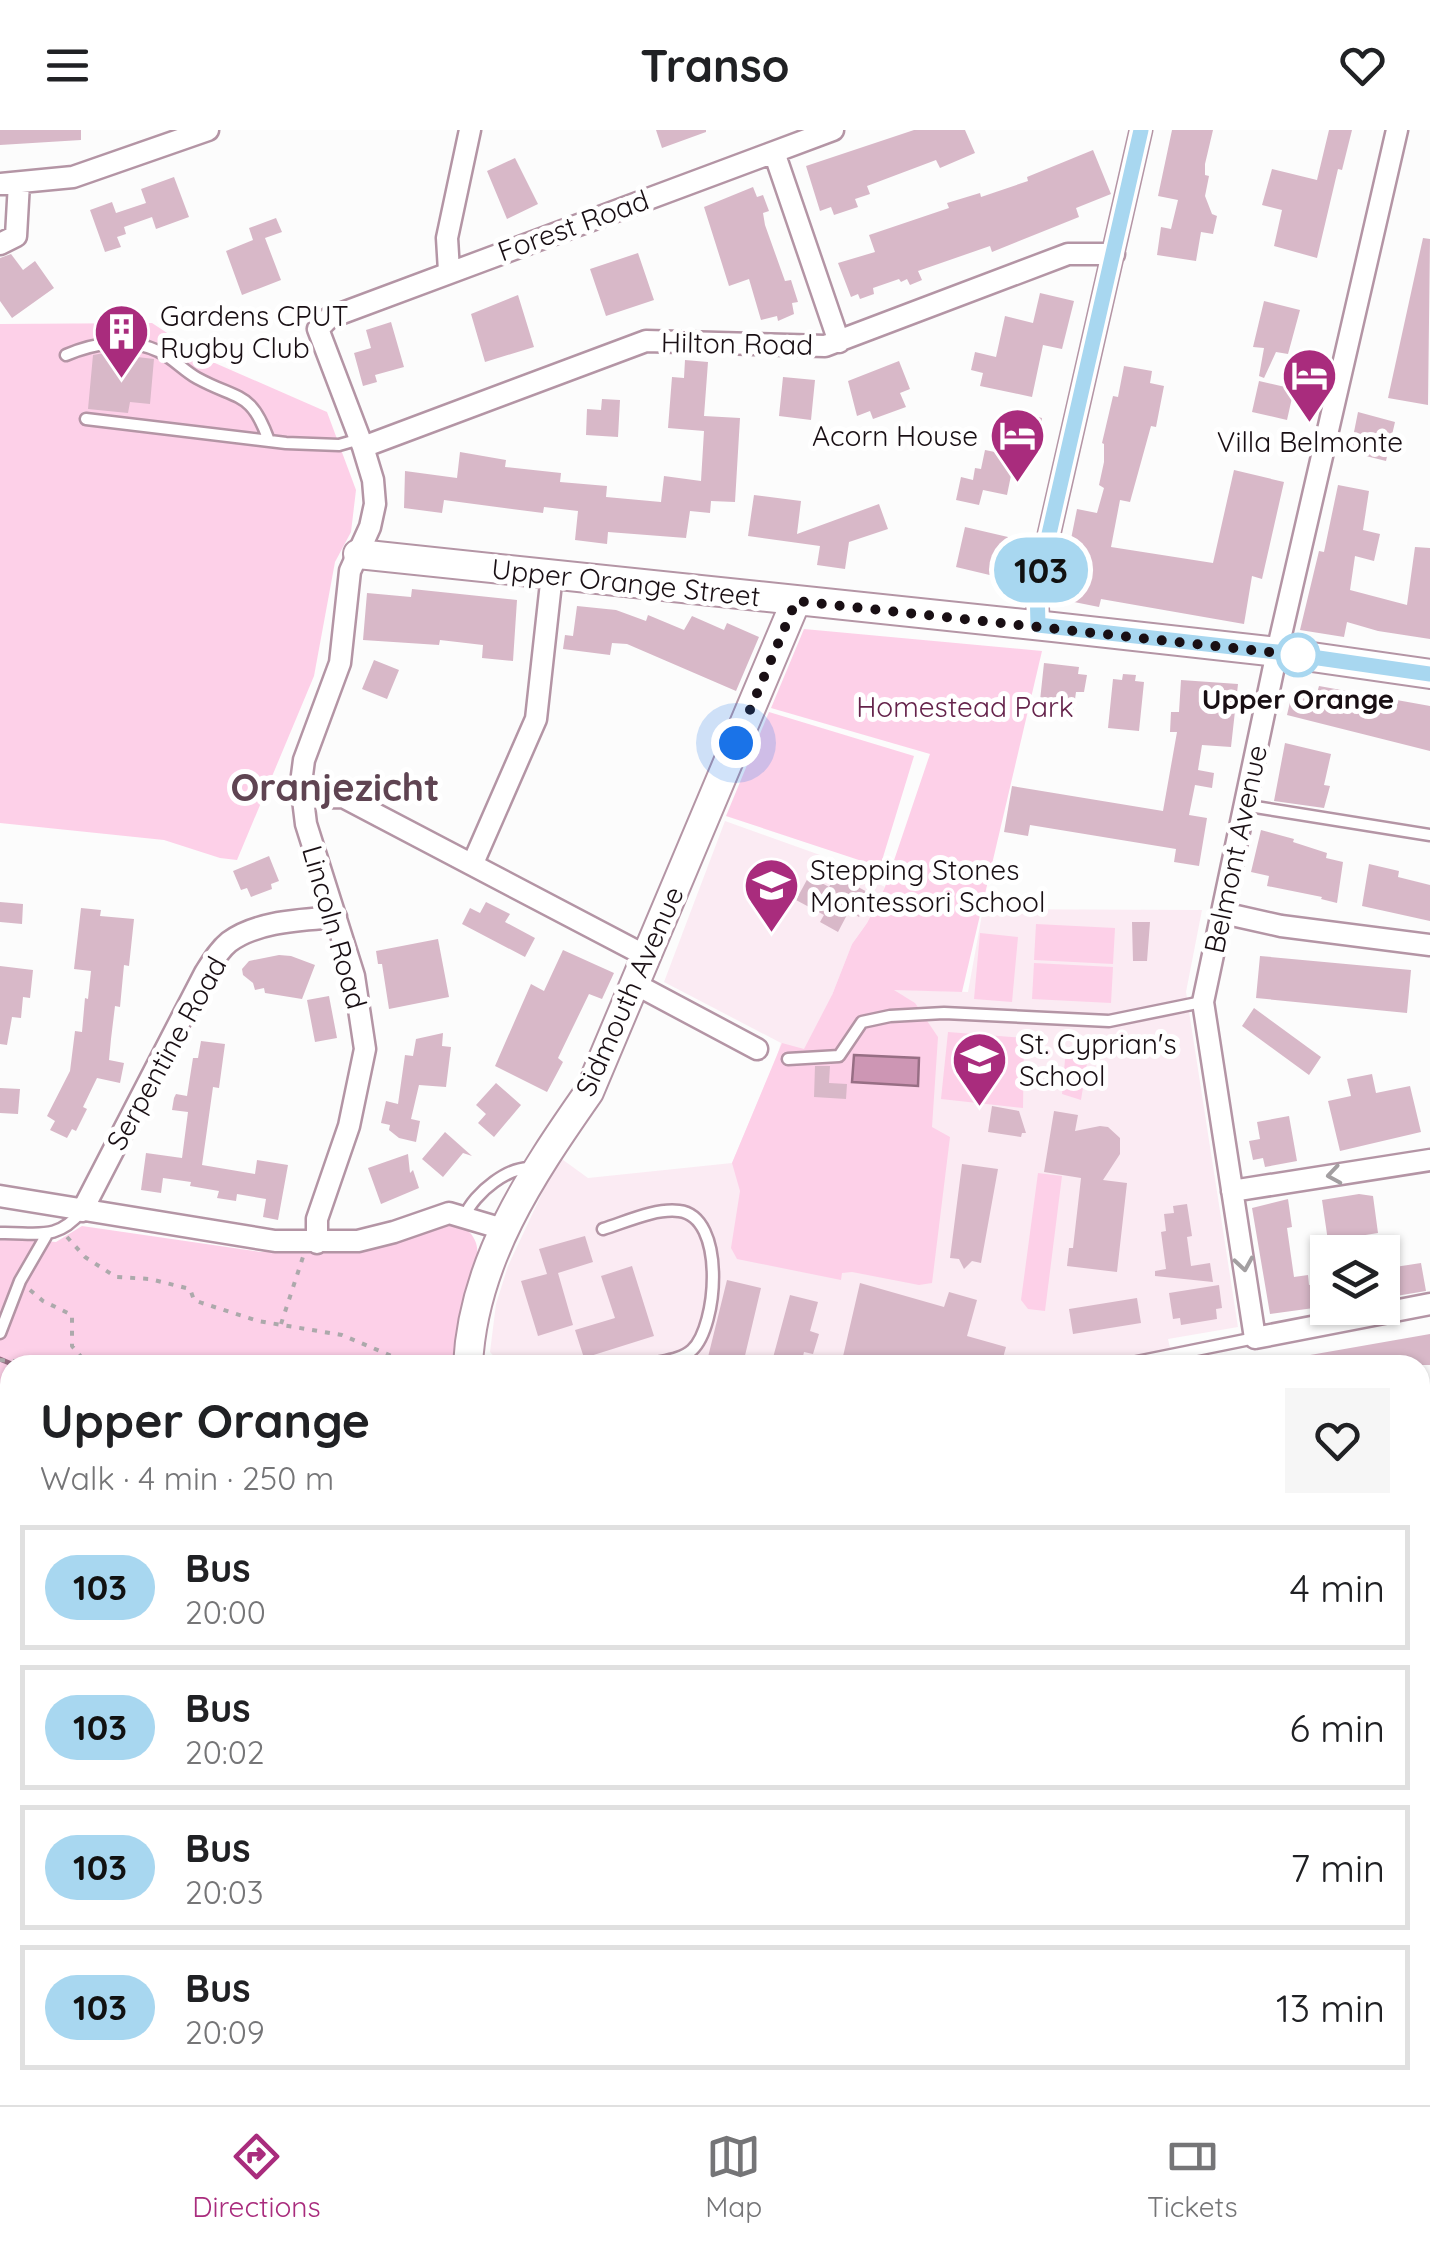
<!DOCTYPE html>
<meta charset="utf-8">
<style>
:root{--surface:#fff;--page:#f6f6f6;--text:#202124;--muted:#757577;--line:#e0e0e0;--accent:#a92c7d}
body{margin:0;font-family:Quicksand,sans-serif;background:var(--page);color:var(--text);height:100vh;display:flex;flex-direction:column;font-size:38px;white-space:nowrap}
*{box-sizing:border-box;margin:0}
p{font-size:32px;color:var(--muted)}
.icon{flex:none;width:55px;height:55px;fill:none;stroke:currentColor;stroke-width:2;stroke-linecap:round;stroke-linejoin:round}
.map{position:relative;flex:1;overflow:hidden}
.sheet{position:absolute;left:0px;top:1225px;width:1430px;height:750px;display:flex;flex-direction:column;background:var(--surface);border-radius:30px 30px 0 0;box-shadow:0 2px 8px #0004}
.sheet>*{flex:none}
.badge{padding:0 20px;border-radius:32px;font-size:35px;line-height:65px}
.tools{position:absolute;left:1310px;top:1105px;display:grid;gap:20px}
.tools a{display:grid;place-items:center;width:90px;height:90px;border-radius:0px;background:var(--surface);box-shadow:0 2px 8px #0004;font-size:50px}
.you{position:absolute;width:50px;height:50px;margin:-25px;border:8px solid #fff;border-radius:50%;background:#1a73e8;box-shadow:0 0 0 15px #1a73e833}
.map>.badge{position:absolute;translate:-50% -50%;box-shadow:0 0 0 5px #fff}
.round{display:grid;place-items:center;flex:none;width:105px;height:105px;border-radius:0px;background:var(--page)}
.overview{display:flex;align-items:center;justify-content:space-between;height:170px;padding:0 40px}
h1{font-size:48px;font-weight:800;line-height:75px}
ul{padding:0;list-style:none}
li{display:flex;align-items:center;gap:30px;height:125px;margin:0 20px 15px;padding:0 20px;border:5px solid var(--line);border-radius:0px}
li div{flex:1}
li b{display:block;font-size:38px}
li em{font-style:normal}
li .badge{min-width:110px;font-weight:700;text-align:center}
header{display:flex;justify-content:space-between;align-items:center;height:130px;padding:0 40px;background:var(--surface);font-size:45px;font-weight:800}
.menu{display:flex;justify-content:space-around;align-items:center;height:140px;border-top:2px solid var(--line);background:var(--surface);font-size:28px;color:var(--muted)}
.menu a{display:grid;justify-items:center;gap:5px}
.menu .selected{color:var(--accent)}
.map>svg:first-child{display:block}
</style>
<header><svg class="icon" aria-label="menu" viewBox="0 0 24 24"><path d="M4 6h16M4 12h16M4 18h16"/></svg>Transo<svg class="icon" aria-label="heart" viewBox="0 0 24 24"><path d="M12 20l-8-8c-3-5 5-10 8-4 3-6 11-1 8 4z"/></svg></header>
<div class="map">
<svg width="1430" height="1975" viewBox="0 0 1430 1975">
<rect width="100%" height="100%" fill="#fcfcfc"/>
<path fill="#fbebf3" d="M725,691l95,34 65,32 -18,36 -15,21 -20,51 21,-7 115,4 15,-83 219,1 -16,82 52,335 -70,12 6,26h-672l-12,-13 6,-48 12,-38 51,-109 29,21 144,-15 44,-104 5,-16 -117,-61z"/>
<path fill="#fdd0e8" d="M152,193l56,37 119,52 29,78 -5,42 -16,30 -21,114 -77,184 -17,-2 -56,-18 -164,-17v-499z
M804,499l238,22 -80,341 -68,-2 21,13 23,34 -6,90 18,10 -18,146 -13,2 -67,-13 -10,1 -1,7 -104,-21 -6,-11 9,-57 -8,-28 50,-120 22,6 28,-54 20,-51 15,-21 18,-36 45,-133 -159,-46z
M769,582l145,44 -34,111 -154,-51z
M1036,794l79,4 -2,36 -79,-4z
M980,803l38,4 -6,65 -38,-3z
M1034,833l79,4 -2,36 -79,-4z
M948,902l76,6 -1,70 -82,-9z
M1066,918l23,2 -8,50 -19,-6z
M1038,1043l24,3 -17,135 -17,-2 -7,-9z
M444,1094c15,1 27,4 32,19 7,20 -13,98 -18,122h-448v520h-10v-647l56,4 26,-16 179,26c24,-5 48,1 73,-1 37,-3 75,-15 110,-27z
M608,1965h177l11,10h-185z"/>
<path fill="#cd96b4" stroke="#976e84" stroke-width="2.5" d="M854,925l65,3 -1,28 -66,-4z"/>
<g fill="none" stroke-linecap="round" stroke-linejoin="round">
<path stroke="#976e84" stroke-width="5" d="M0,1229l14,6
M0,1710l10,1"/>
</g>
<path fill="#d8b8c8" d="M0,0h81v10l-81,5z
M656,0h50v2l-44,16z
M914,0h51l10,23 -35,15 -4,-8 -69,26 3,8 -15,5 3,8 -24,8 -3,-8 -11,4 -14,-45z
M1172,0h41l-8,34v11l4,1 -4,20 7,18 5,2 -4,18 -12,-2 -5,29 -39,-6 4,-28 10,2 7,-29 -20,-4z
M1329,0h23l-10,40 -4,-1 -21,89 -43,-12 8,-36 -20,-5 10,-36 45,11z
M1093,20l18,44 -35,14 3,9 -87,35 -2,-6 -72,25 4,9 -12,5 -3,-6 -6,3 -2,-3 -26,9 1,6 -14,5 -2,-5 -7,3 -13,-34 37,-11 -6,-17 80,-27 -2,-5 33,-10 1,4 47,-16 -1,-4z
M515,28l23,46 -31,15 -20,-48z
M174,47l15,40 -33,12 -4,-12 -28,10 2,7 -9,3 4,10 -16,5 -15,-42 22,-8 4,11 30,-10 -5,-14z
M753,57l4,10 6,-2 6,16 -6,2 2,12 20,56 6,-1 7,22 -6,1 2,11 -16,7 -1,-5 -16,4 -12,-41 -20,7 -25,-79z
M276,88l6,14 -17,6 16,42 -39,15 -16,-44 27,-11 -4,-12z
M1423,108l7,1 -2,166 -40,-7z
M638,123l16,47 -48,16 -16,-47z
M11,124l12,16 12,-9 19,27 -42,30 -12,-17v-43z
M1040,163l34,8 -12,48 -19,-4 -11,52 -52,-11 3,-13 -12,-3 4,-18 21,5 9,-41 28,7z
M518,165l16,52 -49,15 -14,-48z
M1264,171l36,9 -12,44 -12,-2 -12,26 -5,-2 5,-28 -11,-1z
M391,192l13,45 -29,8 2,7 -14,4 -9,-33 17,-5 -5,-18z
M104,223l50,6 -4,45 -20,-2 -2,11 -40,-4 5,-54z
M685,230l23,2 -4,54 36,2 -5,84 -24,-1 -1,12 -20,-2 -4,27 -78,-6 -1,12 -32,-4 3,-29 -34,-4 -1,6 -99,-13 -2,13 -38,-5 1,-37 52,7 3,-26 46,8 -1,7 56,6 -1,9 47,4 -1,11 55,5 3,-26 37,5 3,-50 -36,-3 4,-51 12,1z
M899,231l11,28 -10,4 6,14 -33,12 -3,-8 -13,5 -9,-35z
M1124,236l28,5 -2,12 14,3 -8,41 -5,-1 -21,76 -10,-2 -9,47 102,16 21,-93 50,12 -22,97 -10,-3 -8,48 -143,-25 -2,8 -30,-6 5,-25 -10,-2 13,-65 20,4 7,-25 -5,-3 5,-23v-18l-2,-1 11,-47 5,1z
M783,247l32,3 -4,40 -32,-4z
M1259,251l35,8 -7,31 -35,-8z
M602,269l18,1 -2,37 -32,-2 1,-26 14,1z
M1017,282l25,6 -2,17 -27,-5z
M1358,282l37,10 -9,39 -36,-9z
M985,320l30,6 -8,39 -24,-5 -4,15 -23,-5 5,-23 12,3 2,-12 6,1z
M1338,355l31,6 -6,39 17,4 -6,27 -19,-5 -5,34 57,15 8,-58 15,1v91l-52,-8 -31,-9 -3,15 -44,-7 19,-79 5,1z
M754,365l47,6 -4,33 82,-30 9,25 -39,13 -4,27 -28,-4 3,-19 -72,-10z
M965,397l43,10 -10,40 -42,-10z
M412,459l105,11 -4,61 -31,-3 1,-13 -43,-5 -1,5 -76,-5 4,-47 44,4z
M577,476l39,4 30,11 2,-6 36,15 8,-14 32,14 3,-7 32,14 -23,54 -109,-47 -15,-1 -2,12 -47,-6 2,-14 8,1z
M374,530l25,10 -12,29 -25,-10z
M1044,533l35,4 -1,7 9,1 -3,17h-8l-3,22 -34,-4z
M1123,544l13,1 -1,6 9,1 -5,49 -31,-3 5,-49 9,1z
M1181,550l57,4 -7,63 -29,-2 -4,25 16,3 -2,15 -17,-3 -6,30 18,3 -8,48 -25,-4 2,-13 -146,-24 -2,11 -24,-4 8,-46 151,25 14,-79h-7l1,-20h8z
M1319,556l111,20v45l-143,-36 3,-13h5l3,-13 19,4z
M1285,613l46,11 -7,31 6,1 -6,22 -50,-7z
M1261,700l33,9 -1,3 34,11 -1,5 17,4 -6,41 -16,-4 1,-2 -55,-11 2,-10 -18,-4z
M269,726l10,25 -8,3 1,5 -21,8 -4,-9 -6,2 -8,-19z
M1369,734l30,7 -1,6 32,8v36l-68,-15z
M836,745l35,19 -12,23 -10,-6 -11,21 -18,-10 4,-7 -28,-15 13,-24 20,11z
M0,772l23,2 -1,20 -22,-2z
M486,772l24,12 -5,8 30,16 -10,19 -63,-33 8,-16 10,5z
M81,778l20,2 -1,6 34,3 -5,47 -5,-1 -4,42 -5,-1 -4,33 -2,21 15,3 -4,20 -23,-5 -14,29 4,2 -11,22 -4,-2 -5,9 -17,-8 5,-9 -8,-5 23,-45 5,-40 7,1 3,-34 3,1 3,-28 -17,-2z
M1132,792h18l-3,39h-14z
M438,809l11,58 -60,12 -7,-45h-4l-2,-13z
M563,820l51,23 -12,26 -13,-5 -31,64 5,4 -16,30 -52,-26 36,-82 13,7z
M279,825l12,1 24,9 -13,34 -37,-6 -1,-5 -9,2 -2,-7 -10,-8 -1,-6 7,-8z
M1260,826l151,14 -4,43 -151,-15z
M0,836l33,4 -3,28 -7,-1 -2,21 -9,-1 -5,28 -7,-1z
M329,866l8,42 -22,4 -8,-42z
M1254,878l67,49 -12,18 -67,-49z
M443,903l-1,13 9,1 -5,40 -27,-2 -8,34 9,2 -4,21 -17,-4 -10,-8 1,-5 -9,-2 5,-22 12,3 7,-49 8,1 3,-17z
M201,911l24,3 -6,44 -6,-1 -11,78 53,9 2,-14 31,5 -10,55 -15,-3 3,-18 -29,-5 -1,7 -19,-3 2,-7 -29,-5 1,-4 -28,-4 -2,15 -20,-3 5,-37 36,5 6,-46 -16,-2 2,-12 2,-4 11,2 6,-38h5z
M815,936h15l-1,17 18,1 -1,15 -32,-2z
M1372,944l4,19 34,-7 11,46 -81,19 -12,-50 23,-5 -4,-17z
M496,953l25,22 -27,32 -16,-14 8,-9 -10,-9z
M0,958l20,1 -2,25 -18,-1z
M992,976l27,5 7,22h-4l-1,4 -33,-5z
M1054,981l24,4 -3,16 25,-5 8,1 12,11v16l-17,26 24,3 -10,89 -50,-6 2,-18h4l8,-70 -37,-6z
M1289,986l8,45 -32,6 -2,-9 -10,2 -4,-19 11,-2 -3,-17z
M445,1002l27,24 -9,-3 -20,24 -21,-18z
M408,1024l2,19 3,-3 6,18 -38,16 -13,-36z
M962,1034l36,5 -17,94 -9,-2 -8,8 -5,-10 -9,-1z
M1359,1064l14,2 5,37 -50,8 -6,-41z
M1288,1069l4,28 -5,1 7,49 14,-2 1,10 19,-3v17l-8,1 1,7 -51,7 -18,-106z
M1187,1074l5,32 -5,1 4,29 19,-3 3,19 -58,-6v-5l11,-2 -5,-37 5,-1 -2,-17 10,-1 -1,-7z
M585,1106l8,26 -35,11 15,52 -35,11 -17,-55 26,-7 -8,-25z
M1421,1133l5,28 -36,6 -2,-8 -6,1v-21z
M632,1136l22,70 -70,22 -9,-28 40,-12 -14,-42z
M727,1150l34,8 -18,76 -35,-7z
M860,1153l84,24 5,-15 28,8 -10,36 39,11 -5,18h-160z
M1219,1155l3,23 -6,1 1,10 -36,6 -1,-7 -7,1 -4,-26z
M790,1165l28,7 -8,29 9,3 -6,20 -9,-2 -3,13h-30z
M1137,1168l4,25 -68,11 -4,-25z
M1430,1204v31h-136l-1,-7z"/>
<g fill="none" stroke-linecap="round" stroke-linejoin="round">
<defs>
<path id="lane" d="M66,225c28,-12 63,-18 92,-4 14,6 25,19 39,27 42,23 54,12 72,63
M86,289l200,24 53,2 21,-6
M1243,675l187,30
M788,929l51,-3 23,-34 28,-6 54,-3 165,8 93,-19
M465,1086c8,-22 46,-53 70,-47
M603,1099c23,-7 52,-21 76,-18 47,5 39,115 13,139 -11,10 -30,11 -44,15
M0,1103c37,-1 56,9 82,-22
M0,1203l20,-52 26,-45
M1122,1235l133,-27"/>
<path id="street" d="M1397,0l-120,522 -74,350 52,336 175,-34
M774,22l65,190
M0,54l73,-7 135,-47
M0,114l16,-8 3,-53
M449,141l-2,-33 23,-108
M363,317l283,-106 179,5 243,-92h46
M1038,495l-1,-38 104,-457
M301,668l42,-1 303,159
M473,733l63,-144 16,-145
M1223,783l58,13 149,19
M637,855l120,64
M1232,1061l198,-31
M0,1066l275,45h83l36,-9 55,-19 54,16
M82,1081l123,-238c7,-11 14,-23 24,-31 28,-21 74,-22 107,-25
M317,1113v-24l32,-93 16,-77 -11,-73 -48,-152 -5,-41 3,-23 36,-97 10,-92 20,-44 5,-23 -2,-24 -10,-33 -45,-118 11,-11 504,-188
M1420,1688l10,-1
M0,1873l10,1
M899,1965l17,3 14,7
M187,1975l1,-10
M1149,1975l1,-10
M1348,1975l2,-10"/>
<path id="secondary" d="M358,424l695,73 224,25 153,22
M468,1235c5,-104 63,-190 121,-273l207,-491
M1420,1571l10,2"/>
</defs>
<use href="#lane" stroke="#b495a5" stroke-width="15"/>
<use href="#street" stroke="#b495a5" stroke-width="25"/>
<use href="#secondary" stroke="#b495a5" stroke-width="32"/>
<path stroke="#aca9ab" stroke-width="4" stroke-dasharray="5 8" stroke-linecap="butt" d="M67,1107l18,20 31,20 34,2 40,10 4,11 8,3 56,18 84,14 71,30
M30,1160l13,11 29,14v31l16,19
M281,1194l22,-67
M0,1230l64,5"/>
<use href="#lane" stroke="#fff" stroke-width="10"/>
<use href="#street" stroke="#fff" stroke-width="20"/>
<use href="#secondary" stroke="#fff" stroke-width="28"/>
</g>
<defs><path id="oneway-chevron" d="M-2-3.5L2.5 0L-2 3.5" fill="none" stroke-width="1.6" stroke-linecap="round" stroke-linejoin="round" transform="scale(2.5)"/></defs>
<g stroke="#a39fa1">
<use href="#oneway-chevron" transform="translate(1334 1045) rotate(171)"/>
<use href="#oneway-chevron" transform="translate(1244 1134) rotate(81)"/>
</g>
<g fill="none" stroke-linecap="round" stroke-linejoin="round">
<defs>
<path id="line" d="M1141,0l-97,426 -7,31 1,38 239,27 153,22"/>
</defs>
<use href="#line" stroke="#fff" stroke-width="22"/>
<use href="#line" stroke="#a8d7f0" stroke-width="15"/>
<path stroke="#190f14" stroke-width="10" stroke-dasharray="0 18" d="M736,613l60,-142 502,54"/>
</g>
<defs>
<symbol id="building-pin" viewBox="-11 -11 22 30"><path d="M0 17L-7.5 6A9.5 9.5 0 1 1 7.5 6Z" fill="#a92c7d" stroke="#fff"/><path d="M-4-6H4V6H1V3H-1V6H-4ZM-2.5-4.3h1.7v1.8h-1.7ZM.8-4.3h1.7v1.8H.8ZM-2.5-1h1.7V.8h-1.7ZM.8-1h1.7V.8H.8Z" fill="#fff"/></symbol>
<symbol id="hotel-pin" viewBox="-11 -11 22 30"><path d="M0 17L-7.5 6A9.5 9.5 0 1 1 7.5 6Z" fill="#a92c7d" stroke="#fff"/><path d="M-6-4.5h1.5V1H6V5H4.5V3h-9V5H-6ZM-4 0a1.8 1.8 0 1 1 3.6 0ZM.5 0V-2.5h3Q6-2.5 6 0Z" fill="#fff"/></symbol>
<symbol id="school-pin" viewBox="-11 -11 22 30"><path d="M0 17L-7.5 6A9.5 9.5 0 1 1 7.5 6Z" fill="#a92c7d" stroke="#fff"/><path d="M0-5L7-2L0 1L-7-2ZM-4 1L0 2.5L4 1V4Q0 6-4 4Z" fill="#fff"/></symbol>
</defs>
<g fill-rule="evenodd">
<use href="#building-pin" x="90" y="170" width="63" height="86"/>
<use href="#hotel-pin" x="1278" y="214" width="63" height="86"/>
<use href="#hotel-pin" x="986" y="274" width="63" height="86"/>
<use href="#school-pin" x="740" y="724" width="63" height="86"/>
<use href="#school-pin" x="948" y="898" width="63" height="86"/>
</g>
<circle fill="#fff" stroke="#a8d7f0" stroke-width="5" cx="1298" cy="525" r="20"/>
<g text-anchor="middle" dominant-baseline="central" stroke-width="10" stroke-linejoin="round" paint-order="stroke">
<g font-size="28" fill="#190f14" stroke="#fff">
<text transform="translate(573 95) rotate(-20)">Forest Road</text>
<text transform="translate(737 213) rotate(1)">Hilton Road</text>
<text transform="translate(626 452) rotate(6)">Upper Orange Street</text>
<text transform="translate(1235 719) rotate(-78)">Belmont Avenue</text>
<text transform="translate(335 797) rotate(74)">Lincoln Road</text>
<text transform="translate(629 861) rotate(-66)">Sidmouth Avenue</text>
<text transform="translate(166 923) rotate(-61)">Serpentine Road</text>
</g>
<g font-size="28" fill="#190f14" stroke="#fff" text-anchor="start">
<text x="160" y="185">Gardens CPUT<tspan x="160" dy="32">Rugby Club</tspan></text>
<text x="978" y="305" text-anchor="end">Acorn House</text>
<text x="1310" y="311" text-anchor="middle">Villa Belmonte</text>
<text x="810" y="739">Stepping Stones<tspan x="810" dy="32">Montessori School</tspan></text>
<text x="1019" y="913">St. Cyprian's<tspan x="1019" dy="32">School</tspan></text>
</g>
<g font-size="28" font-weight="bold" fill="#190f14" stroke="#fff">
<text x="1298" y="568">Upper Orange</text>
</g>
<g font-size="28" fill="#65234b" stroke="#fff">
<text x="965" y="576">Homestead Park</text>
</g>
<g font-size="38" font-weight="bold" fill="#5f4452" stroke="#fff">
<text x="335" y="657">Oranjezicht</text>
</g>
</g>
</svg>
<div class="tools">
<a><svg class="icon" aria-label="layers" viewBox="0 0 24 24"><path d="M12 4l9 5-9 5-9-5zM3 14l9 5 9-5"/></svg></a>
</div>
<div class="you" style="left:736px;top:613px"></div>
<b class="badge" style="left:1041px;top:440px;background:#a8d7f0;color:#111">103</b>
<section class="sheet">
<div class="overview"><div><h1>Upper Orange</h1><p>Walk · 4 min · 250 m</p></div><a class="round"><svg class="icon" aria-label="heart" viewBox="0 0 24 24"><path d="M12 20l-8-8c-3-5 5-10 8-4 3-6 11-1 8 4z"/></svg></a></div>
<ul>
<li><span class="badge" style="background:#a8d7f0;color:#111">103</span><div><b>Bus</b><p>20:00</p></div><em>4 min</em></li>
<li><span class="badge" style="background:#a8d7f0;color:#111">103</span><div><b>Bus</b><p>20:02</p></div><em>6 min</em></li>
<li><span class="badge" style="background:#a8d7f0;color:#111">103</span><div><b>Bus</b><p>20:03</p></div><em>7 min</em></li>
<li><span class="badge" style="background:#a8d7f0;color:#111">103</span><div><b>Bus</b><p>20:09</p></div><em>13 min</em></li>
</ul>
</section>
</div>
<nav class="menu">
<a class="selected"><svg class="icon" aria-label="directions" viewBox="0 0 24 24"><path d="M12 3l9 9-9 9-9-9zM9 14v-3h6M13 9l2 2-2 2"/></svg>Directions</a>
<a><svg class="icon" aria-label="map" viewBox="0 0 24 24"><path d="M3 6l6-2 6 2 6-2v14l-6 2-6-2-6 2zM9 4v14M15 6v14"/></svg>Map</a>
<a><svg class="icon" aria-label="tickets" viewBox="0 0 24 24"><path d="M3 7h18v10H3zM15 7v10"/></svg>Tickets</a>
</nav>
